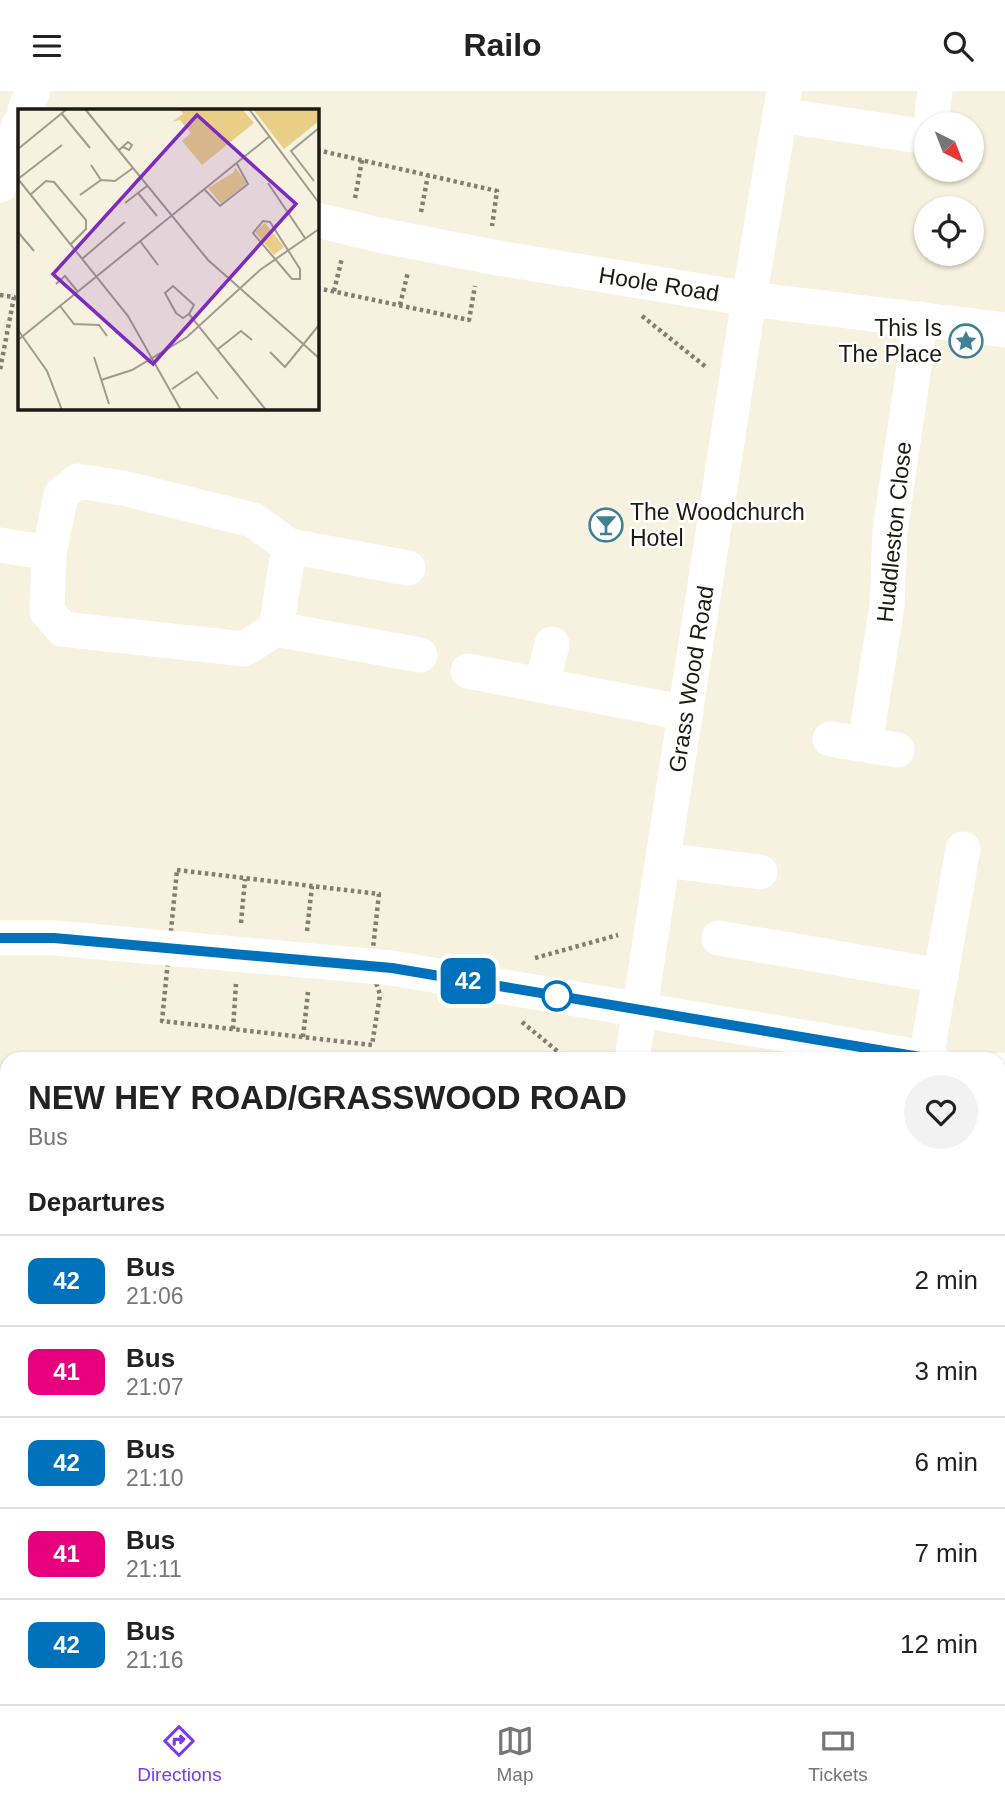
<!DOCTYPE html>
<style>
:root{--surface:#fff;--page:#f2f2f2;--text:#222;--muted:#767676;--line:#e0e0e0;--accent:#7c3aed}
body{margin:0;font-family:Helvetica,sans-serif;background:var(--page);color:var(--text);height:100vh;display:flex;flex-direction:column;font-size:26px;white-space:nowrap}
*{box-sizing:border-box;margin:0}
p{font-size:23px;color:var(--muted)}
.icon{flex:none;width:38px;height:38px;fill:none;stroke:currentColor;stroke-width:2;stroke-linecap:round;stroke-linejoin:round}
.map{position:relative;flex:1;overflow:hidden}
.sheet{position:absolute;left:0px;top:961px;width:1006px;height:653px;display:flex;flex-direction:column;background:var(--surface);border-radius:21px 21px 0 0;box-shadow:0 2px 5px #0004}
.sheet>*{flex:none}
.badge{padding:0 14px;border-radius:10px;font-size:24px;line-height:46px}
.needle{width:46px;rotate:138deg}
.tools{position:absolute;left:914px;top:21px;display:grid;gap:14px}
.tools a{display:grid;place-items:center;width:70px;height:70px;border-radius:50%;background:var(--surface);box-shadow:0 2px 5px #0004;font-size:35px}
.map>.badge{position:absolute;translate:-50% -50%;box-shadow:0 0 0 4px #fff}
h2{padding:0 28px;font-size:26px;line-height:63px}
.round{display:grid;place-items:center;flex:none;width:74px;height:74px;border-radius:37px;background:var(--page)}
.head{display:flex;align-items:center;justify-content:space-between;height:119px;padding:0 28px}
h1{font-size:33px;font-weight:700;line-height:52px}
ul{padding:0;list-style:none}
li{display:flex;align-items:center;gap:21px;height:91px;padding:0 28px;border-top:2px solid var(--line)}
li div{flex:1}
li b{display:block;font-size:26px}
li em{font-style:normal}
li .badge{min-width:77px;font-weight:700;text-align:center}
header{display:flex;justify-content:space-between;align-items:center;height:91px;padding:0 28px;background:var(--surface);font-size:32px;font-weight:700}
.dock{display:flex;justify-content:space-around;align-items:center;height:98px;border-top:2px solid var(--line);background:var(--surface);font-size:19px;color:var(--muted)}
.dock a{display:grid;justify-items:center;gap:4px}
.dock .active{color:var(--accent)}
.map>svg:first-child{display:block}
</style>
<header><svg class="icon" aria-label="menu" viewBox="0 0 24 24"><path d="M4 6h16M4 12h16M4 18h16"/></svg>Railo<svg class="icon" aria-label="search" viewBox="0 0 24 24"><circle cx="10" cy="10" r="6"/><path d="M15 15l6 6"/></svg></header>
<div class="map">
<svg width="1005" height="1613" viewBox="0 0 1005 1613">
<rect width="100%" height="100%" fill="#f7f1df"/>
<path fill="#e8ce86" d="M0,1237l7,1v114l-7,-2z
M999,1490l6,1v122h-321l1,-7h314z"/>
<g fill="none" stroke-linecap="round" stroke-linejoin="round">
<path stroke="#827e72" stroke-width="4.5" stroke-dasharray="3.5 3.5" stroke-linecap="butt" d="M317,59l180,41 -5,35
M355,107l7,-38
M421,121l7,-37
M317,197l152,32 6,-34
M334,200l8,-33
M0,204l14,2 -14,73
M400,214l8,-33
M642,225l64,51
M177,779l202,24 -8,72 9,29 -8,50 -210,-24z
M241,832l4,-44
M307,840l5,-45
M535,867l83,-23
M522,931l45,37
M233,938l3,-45
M303,946l5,-45"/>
<path stroke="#fff" stroke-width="35" d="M25,19l8,-19
M780,24l146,22
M931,33l4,-33
M0,94l19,-60
M317,129l62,15 119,23 251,41 256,31
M78,390l49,8 126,31 36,26 -13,83 -32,20 -182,-20 -15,-18 2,-58 12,-58z
M0,454l49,8
M289,455l119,22
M276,538l144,26
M468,580l218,42
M542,594l10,-41
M830,648l67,11
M865,653l22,-138 3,-75 31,-212
M663,769l97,12
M0,847h55l337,30 540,91
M719,847l222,38
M926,967l37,-209
M632,968l117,-760 35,-208
M999,979l6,1
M0,1223l7,1
M0,1365l7,2
M0,1522l7,1
M527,1613l1,-7"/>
</g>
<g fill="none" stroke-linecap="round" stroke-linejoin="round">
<defs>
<path id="line" d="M0,847h54l338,30 540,91"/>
</defs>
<use href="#line" stroke="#fff" stroke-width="16"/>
<use href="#line" stroke="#0072bc" stroke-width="10"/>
</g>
<defs>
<symbol id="sight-ring" viewBox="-11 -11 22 22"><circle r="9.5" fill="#fff" stroke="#408293" stroke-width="1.5"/><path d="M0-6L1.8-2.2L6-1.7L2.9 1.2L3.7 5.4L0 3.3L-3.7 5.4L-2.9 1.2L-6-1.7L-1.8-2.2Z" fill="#408293"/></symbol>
<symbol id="bar-ring" viewBox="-11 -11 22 22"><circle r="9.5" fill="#fff" stroke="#408293" stroke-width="1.5"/><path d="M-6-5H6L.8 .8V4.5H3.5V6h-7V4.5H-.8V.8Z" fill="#408293"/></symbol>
</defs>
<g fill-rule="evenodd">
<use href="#sight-ring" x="947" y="231" width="38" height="38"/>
<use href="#bar-ring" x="587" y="415" width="38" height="38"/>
</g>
<circle fill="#fff" stroke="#0072bc" stroke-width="3.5" cx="557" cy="905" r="14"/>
<g text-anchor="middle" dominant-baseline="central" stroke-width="5" stroke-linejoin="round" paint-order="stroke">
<g font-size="23" fill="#1d1a14" stroke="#fff">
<text transform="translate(659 193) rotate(9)">Hoole Road</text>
<text transform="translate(894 441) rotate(-84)">Huddleston Close</text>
<text transform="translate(691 588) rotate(-81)">Grass Wood Road</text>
</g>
<g font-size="23" fill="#1d1a14" stroke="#fff" text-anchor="end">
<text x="942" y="237">This Is<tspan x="942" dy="26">The Place</tspan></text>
<text x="630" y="421" text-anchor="start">The Woodchurch<tspan x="630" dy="26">Hotel</tspan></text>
</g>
</g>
<g transform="translate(18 18)">
<rect width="301" height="301" fill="#f7f1df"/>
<path d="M162,0h62l12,14 -52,42 -20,-24 9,-8 -11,-13 -8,2 11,-8zM235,0h66v12l-35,28zM217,58l12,16 -26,21 -13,-16 26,-16zM247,114l19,24 -10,8 -19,-23z" fill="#e8ce86"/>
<path fill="none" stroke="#a09b8e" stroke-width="2" d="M67,0l123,151 111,98M231,0l70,94M44,5l28,34M0,40l49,-40M101,41l9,-8 4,3 -3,5 -6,-3M73,56l10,15 14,1 18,-13M0,70l110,137 53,94M0,70l44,-34M296,72l-23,-30 28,-23M250,74l37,55M187,81l15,16 28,-22 -11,-20M120,84l19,23M12,86l16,-14 8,1 32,38v9l-16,16M62,86l21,-15M107,94l22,-17M245,112l7,1 30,47v10h-8l-39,-46zM0,123l16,19M122,132l18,24M64,150l43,-37M38,175l9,-8 13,16M42,197l14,18 25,1 8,11M171,205l5,-9 -21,-19 -8,7 11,20 7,5 6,-4 77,96M0,221l29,41 15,39M0,231l252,-204M200,240l23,-18 11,9M252,243l15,15 34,-42M76,248l15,47M83,271l31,-10 55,-33 73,-67 59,-41M154,280l25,-17 21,27"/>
<path fill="#7b2cbf" fill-opacity="0.15" stroke="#7b2cbf" stroke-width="3.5" d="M179,6l99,89 -143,160 -100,-90z"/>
<rect width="301" height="301" fill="none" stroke="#1d1a14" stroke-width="3.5"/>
</g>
</svg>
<div class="tools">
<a><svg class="needle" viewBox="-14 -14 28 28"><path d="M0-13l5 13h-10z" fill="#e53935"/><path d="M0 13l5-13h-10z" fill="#767676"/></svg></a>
<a><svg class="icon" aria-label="locate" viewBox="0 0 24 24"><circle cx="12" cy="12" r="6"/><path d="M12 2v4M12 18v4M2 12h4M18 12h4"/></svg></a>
</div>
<b class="badge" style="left:468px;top:890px;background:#0072bc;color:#fff">42</b>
<section class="sheet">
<div class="head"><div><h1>NEW HEY ROAD/GRASSWOOD ROAD</h1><p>Bus</p></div><a class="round"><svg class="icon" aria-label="heart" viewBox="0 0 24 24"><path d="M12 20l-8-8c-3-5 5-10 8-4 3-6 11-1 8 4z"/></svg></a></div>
<h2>Departures</h2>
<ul>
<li><span class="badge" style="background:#0072bc;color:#fff">42</span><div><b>Bus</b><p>21:06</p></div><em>2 min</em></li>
<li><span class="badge" style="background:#e6007e;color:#fff">41</span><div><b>Bus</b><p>21:07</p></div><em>3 min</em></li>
<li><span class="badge" style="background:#0072bc;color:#fff">42</span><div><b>Bus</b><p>21:10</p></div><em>6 min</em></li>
<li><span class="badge" style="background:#e6007e;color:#fff">41</span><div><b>Bus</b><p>21:11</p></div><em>7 min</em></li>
<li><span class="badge" style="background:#0072bc;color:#fff">42</span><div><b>Bus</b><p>21:16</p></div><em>12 min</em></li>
</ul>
</section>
</div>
<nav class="dock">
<a class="active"><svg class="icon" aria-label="directions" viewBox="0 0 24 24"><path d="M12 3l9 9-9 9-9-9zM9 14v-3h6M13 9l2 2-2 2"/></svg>Directions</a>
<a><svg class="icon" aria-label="map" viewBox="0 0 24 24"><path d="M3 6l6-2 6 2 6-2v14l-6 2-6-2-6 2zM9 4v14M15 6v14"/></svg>Map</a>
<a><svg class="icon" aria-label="tickets" viewBox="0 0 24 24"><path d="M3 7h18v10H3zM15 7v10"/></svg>Tickets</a>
</nav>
